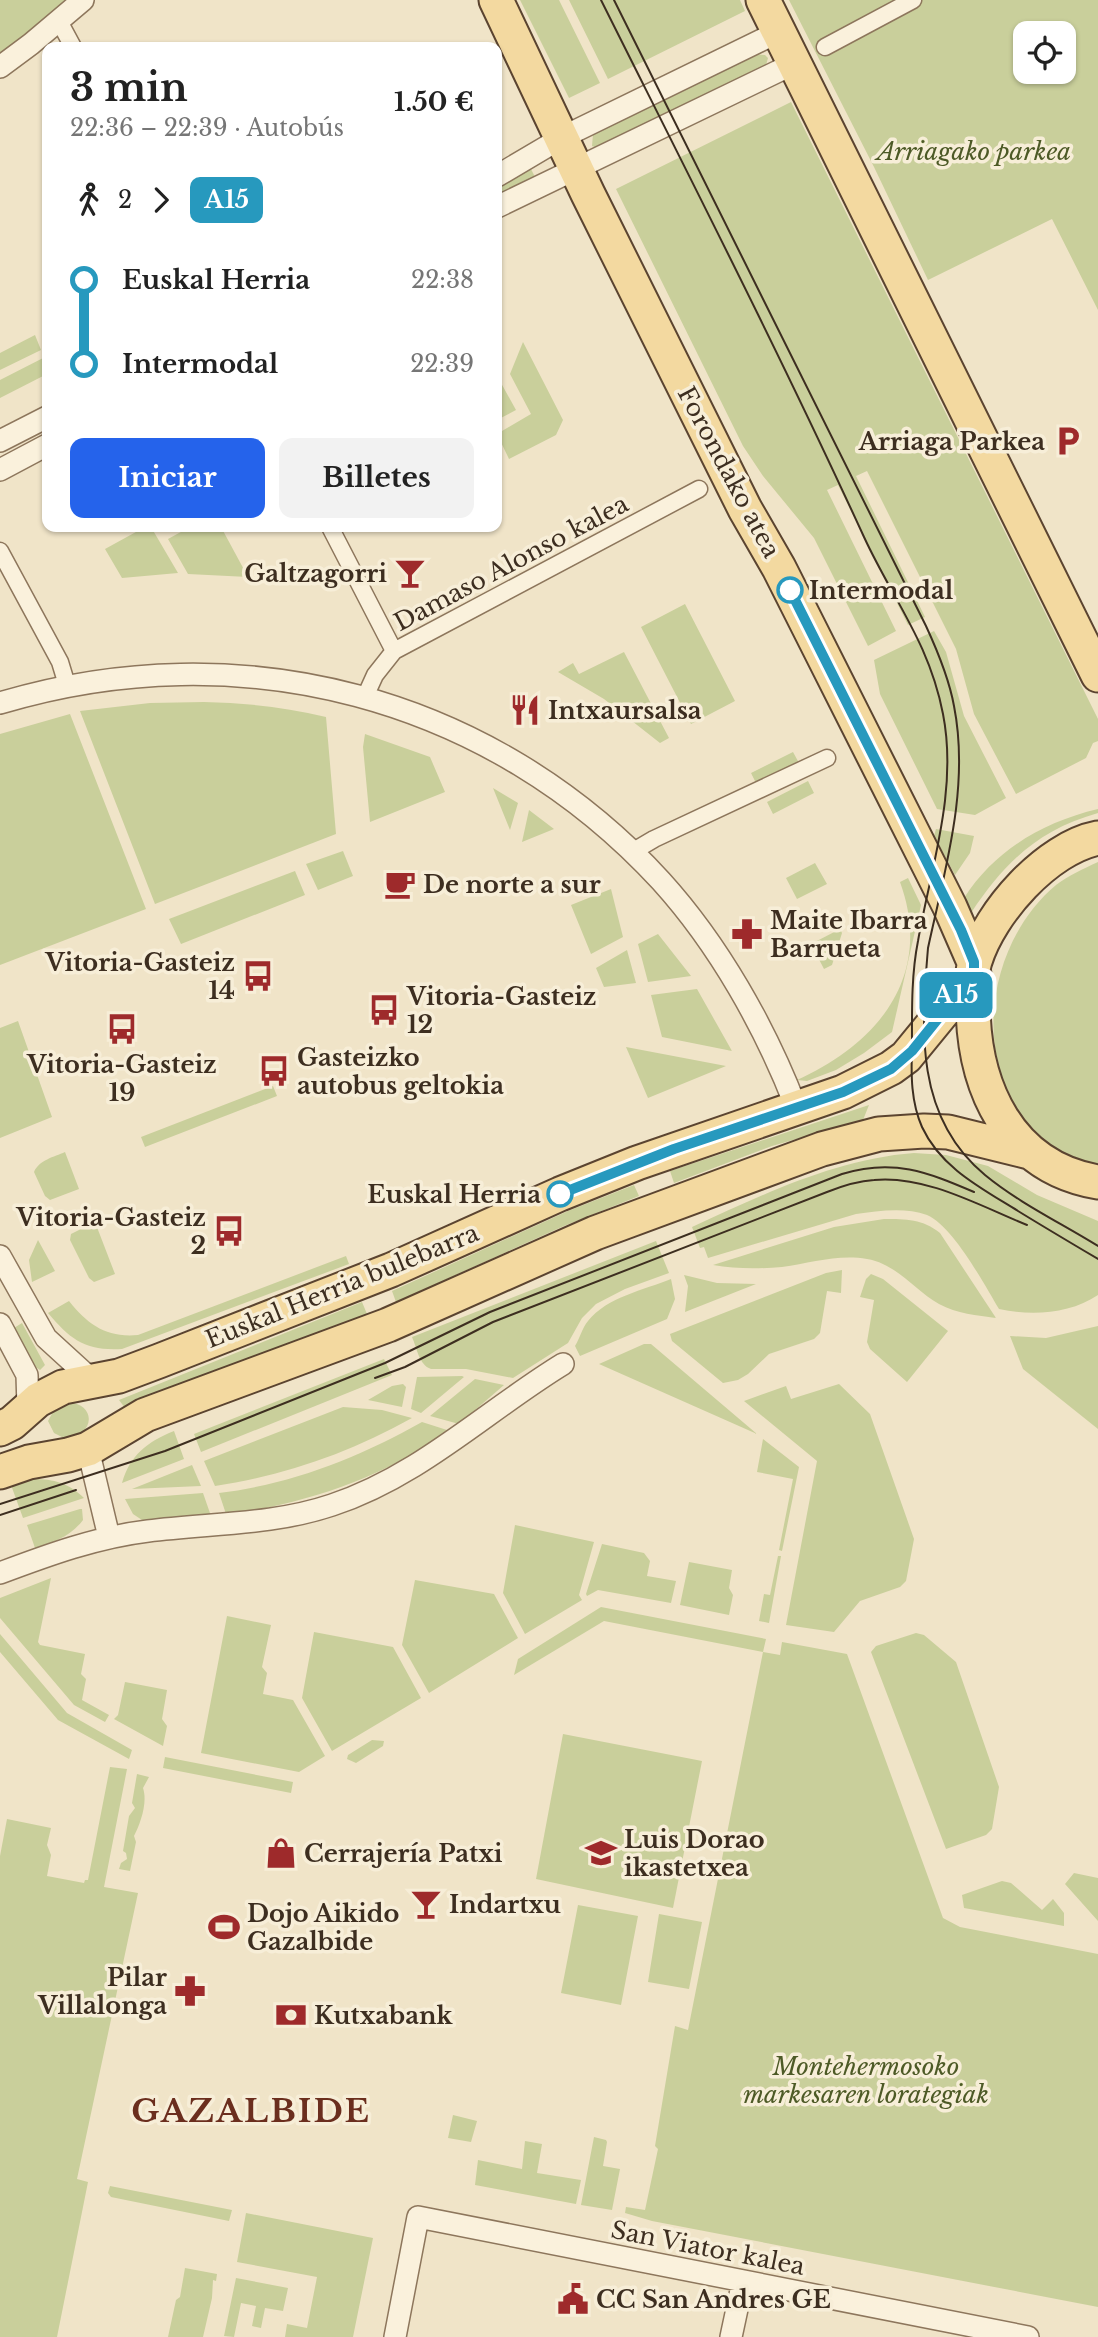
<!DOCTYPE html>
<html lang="es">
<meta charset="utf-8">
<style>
:root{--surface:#fff;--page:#f2f2f2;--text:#222;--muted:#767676;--accent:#2563eb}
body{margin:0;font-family:"Libre Baskerville",serif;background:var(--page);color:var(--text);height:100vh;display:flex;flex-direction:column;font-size:26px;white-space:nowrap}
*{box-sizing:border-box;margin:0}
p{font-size:23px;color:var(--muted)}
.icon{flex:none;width:38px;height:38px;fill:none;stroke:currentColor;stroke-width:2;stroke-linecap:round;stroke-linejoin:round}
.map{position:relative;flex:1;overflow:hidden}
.drawer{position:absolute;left:42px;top:42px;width:460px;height:490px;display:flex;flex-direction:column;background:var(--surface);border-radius:14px;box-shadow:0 2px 5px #0004}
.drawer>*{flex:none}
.badge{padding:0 14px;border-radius:10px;font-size:24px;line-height:46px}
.controls{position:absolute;left:1013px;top:21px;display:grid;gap:14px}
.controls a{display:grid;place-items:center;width:63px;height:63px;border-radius:14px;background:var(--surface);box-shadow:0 2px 5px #0004;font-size:35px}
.map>.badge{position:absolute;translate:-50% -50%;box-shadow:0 0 0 4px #fff}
.legs{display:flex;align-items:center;gap:10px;height:77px;padding:0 28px;font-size:23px}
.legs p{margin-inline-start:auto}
.headline{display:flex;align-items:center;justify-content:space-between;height:119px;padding:0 28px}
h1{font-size:38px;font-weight:700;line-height:52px}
.primary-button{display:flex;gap:14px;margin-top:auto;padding:14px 28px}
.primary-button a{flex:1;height:80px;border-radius:14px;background:var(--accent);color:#fff;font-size:28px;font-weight:700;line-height:80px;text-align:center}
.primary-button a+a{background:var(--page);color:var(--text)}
ul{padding:0 28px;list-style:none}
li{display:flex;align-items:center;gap:24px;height:84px;font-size:26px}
li i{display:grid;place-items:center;width:10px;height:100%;margin:0 9px;background:currentColor}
li i::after{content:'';width:18px;height:18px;margin:-9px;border:5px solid;border-radius:50%;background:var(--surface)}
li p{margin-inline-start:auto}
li:first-child i{background:linear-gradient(#0000 50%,currentColor 0)}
li:last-child i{background:linear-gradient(currentColor 50%,#0000 0)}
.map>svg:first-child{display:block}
</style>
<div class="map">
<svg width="1098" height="2337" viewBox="0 0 1098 2337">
<rect width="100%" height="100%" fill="#f0e4c8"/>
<path fill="#c9cf9b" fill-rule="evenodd" d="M0,0h73l-73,56z
M520,0h39l41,83 -31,15z
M569,0h171l5,11 -137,68z
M789,0h309v310l-46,-91 -124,61 -54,-113zM1026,33h38v39h-38z
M755,54l10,1 3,3 -2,7 -7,5 -162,78 -5,-2 1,-12z
M791,102l307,617v22l-5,2 -7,15 -70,36 -42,-80 -18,-65 -89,-178 -11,5 69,141 -17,8 -70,-140 -11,5 69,141 -28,15 -54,-108 -51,-62 -20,-30 -127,-257z
M531,169l4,8 -38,20v-10z
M35,335l6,15 -41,20v-17z
M523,342l40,78 -7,15 -47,24 -12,-25 34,-20 -21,-40z
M47,356v18l-47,24v-18z
M501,383l15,27 -19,10v-35z
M145,527h6l27,46 -56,5 -17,-29z
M190,527h31l27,50 -60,-3 -20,-35z
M685,604l50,97 -44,23 -50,-97z
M934,631l12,21 18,64 42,82 -31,17 -38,-6 -57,-115 -6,-34z
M624,652l45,86 -9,5 -56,-44 -46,-27 15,-9 6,11z
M204,702c42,1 81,5 122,15l10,117 -181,70 -75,-193 70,-8z
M70,714l76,195 -146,56v-231z
M365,734l65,23 15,35 -75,30 -7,-75z
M793,752l6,11 -42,22 -6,-12z
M808,781l6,12 -41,21 -6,-12z
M493,788l25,15 -8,27z
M1098,809v4c-60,17 -93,49 -127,100l-7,-15c31,-48 79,-76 134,-89z
M529,810l25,19 -32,13z
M936,829l38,7 -4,17 -15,22 -21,-39z
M343,851l10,25 -35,14 -12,-26z
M1098,862v305c-29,-9 -56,-24 -75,-49 -52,-69 -32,-179 33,-233 13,-10 27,-16 42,-23z
M815,863l12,21 -30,15 -11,-21z
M295,871l10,24 -124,49 -12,-25z
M908,878l13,27 -29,127 -28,21 -28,17 -29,11 -10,-1c82,-37 137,-105 103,-198z
M611,889l12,48 -32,17 -20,-49z
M840,929l2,4 -10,32 -8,4 -13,-25z
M658,934l33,42 -43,6 -10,-38z
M627,950l9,33 -32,4 -8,-19z
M697,989l35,62 -70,-14 -11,-42z
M18,1021l34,96 -52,21v-110z
M626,1047l100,19 -78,32z
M273,1086l4,10 -132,51 -4,-10z
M869,1105l-6,15 -91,26 -98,37 -4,-12z
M65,1152l14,37 -29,11 -5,-4 -11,-24c5,-12 20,-15 31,-20z
M914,1153l32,2 42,11 49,29 61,26v74c-28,19 -67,21 -99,14 -15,-25 -46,-83 -72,-94 -22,-8 -49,-4 -71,-1l-148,44 -4,-11 -4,1 -8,-21c70,-32 143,-68 222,-74z
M634,1185l5,11 -75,30 -168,76 -4,-11 176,-80z
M884,1219c22,0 39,0 56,14l56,85c-19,-3 -39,-4 -57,-14 -25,-14 -42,-40 -72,-45 -29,-5 -56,4 -85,8 -23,2 -47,2 -69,-2l121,-38z
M95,1222l20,52 -21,8 -5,-4 -19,-38 1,-6z
M38,1240l17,31 -23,11 -3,-22z
M656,1241l13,32 -44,16 -29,15 -14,14 -14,25 -55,35 -47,-9h-35c-12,-4 -14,-21 -19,-32z
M346,1256l3,8 -227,85c-37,2 -51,-9 -74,-36l21,-12c19,24 38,37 69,34z
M842,1270l-1,23 -14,-2 -7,42 -6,6 -45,15 -21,20 -10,6 -15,3 -51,-42 -2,-7 156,-61z
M871,1274l12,5 65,52 -41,51 -37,-33 -3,-7 7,-42 -14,-3 6,-18z
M684,1275l33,8 39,1 -71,28 3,-26z
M671,1279l4,20 -8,20 -87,37 -5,-10c5,-8 7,-18 13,-25 19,-24 56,-31 83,-42z
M362,1302l5,12 -242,94 -6,-8z
M22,1323l23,42 -5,5 -6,-4 -20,-38z
M1098,1326v103l-75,-60 -13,-33 36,2z
M644,1344h7l106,90 -158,-70z
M384,1359l8,16 -191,77 -7,-18z
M462,1376l2,1 -43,36 -10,-4 6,-32z
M475,1379l29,6 -45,39 -29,-8z
M403,1384l3,3 -4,20 -34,-7 24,-14z
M839,1384l31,30 44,125 -8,42 -6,6 -40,14 -26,31 -48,-7 31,-164 -73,-60 42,-15 5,13z
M68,1403c19,-1 28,17 14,30 -4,3 -10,4 -16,6l-12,-6 -6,-12 6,-11z
M343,1407l39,3 30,8c-63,35 -126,57 -197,68l-11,-25z
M422,1422l25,8 1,3c-72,47 -136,68 -219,82l-3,-1 -7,-21c73,-9 139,-35 203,-71z
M174,1431l10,28 -62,24c8,-28 25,-41 52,-52z
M763,1439l36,28 -17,84 -3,-1 14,-71 -36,-7z
M192,1465l9,21 -69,3z
M33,1479c21,0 36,4 51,19l-61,20 -12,-33z
M203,1493l8,23 -66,6 -12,-8 -8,-15z
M80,1509h2l1,11c-13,17 -29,22 -48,28l-8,-23z
M515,1525l79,17 -15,53 3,5 -57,34 -22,-41z
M602,1544l42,9 6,8 -3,15 29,5 -5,22 -73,-13 -11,6 -1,-2z
M778,1556h3l-12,67 -10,-2 5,-27 6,1z
M689,1562l43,8 -3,18 4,7 -4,20 -49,-10z
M51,1578l-13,64 2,3 45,9 -4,20 5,5 -4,21 27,15 -4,7 -31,-17 -74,-87v-20z
M415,1580l79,14 24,44 -89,55 -27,-48z
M601,1607l165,32 -3,13 17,3 2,-13 65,12 96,264 17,9 138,27v353l-446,-86 -27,-8 1,-6 19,3 13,-61 -3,-3 20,-120 13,4 75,-378 -159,-31 -90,54 4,-16z
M227,1616l44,9 -9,42 5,6 -4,21 30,6 32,56 -26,16 -98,-19z
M314,1632l79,15 28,51 -89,53 -30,-53z
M916,1633l8,2 32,27 43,125 -7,42 -6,6 -40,14 -75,-197 5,-6z
M0,1634l67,79 65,37 -3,9 -71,-39 -58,-68z
M125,1682l42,8 -5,29 5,7 -4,20 -49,-27 4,-4z
M563,1734l139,27 -29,147 -137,-29z
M372,1740l12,1 -1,5 -27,17 -9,-4 1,-4z
M165,1757l128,25 -2,11 -128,-25z
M110,1767l17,2 -23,118 34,6 -61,286 11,3 -31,155h-57v-481l7,-37 44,9 -4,17 4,10 -4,21 37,7 1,-3h3z
M137,1774l12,3 -6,11c5,15 -3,36 -9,48l2,6 -6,29 -11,-2 2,-6 6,-4 -1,-6 -3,-2 6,-35 6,-8 -3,-5z
M1074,1873l24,5v43l-33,-37z
M1002,1881l9,2 31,27 11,-11 11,14v13l-100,-18 -2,-13z
M578,1905l60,11 -17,89 -60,-12z
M659,1914l43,8 -13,67 -41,-7z
M453,2115l24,6 -6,21 -23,-4z
M594,2137l12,3 1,2 -4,24 17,3 -8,41 -31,-5z
M525,2141l17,3 -5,29 44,7 -5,24 -101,-19 3,-25 44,9z
M110,2186l122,24 -3,11 -118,-24 -3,-4z
M246,2213l127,25 -20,99h-68l2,-13 20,4 10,-51 -80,-15z
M185,2268l32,6 -1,7 -3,-1 -1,18 -9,39h-35l8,-37 4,-3z
M236,2278l52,10 -5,23 -18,-3 -4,20 -9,-2 4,-20 -15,-3 -7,34 -10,-1z"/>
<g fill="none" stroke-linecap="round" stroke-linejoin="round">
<defs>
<path id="pedestrian" d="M59,21l14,26
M825,47l88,-47
M330,527l64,124
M0,551l60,111 7,23
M365,697l10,-22 19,-24 305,-162
M632,852l22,-13 173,-81"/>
<path id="minor" d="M0,67l31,-23 52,-44
M497,176l66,-39 215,-105
M497,207l296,-143
M0,441l47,-24
M0,470l47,-25
M0,703c240,-72 491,-7 661,178 58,64 104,146 135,226
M0,1256l46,82 46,42
M0,1324l27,51 1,33
M88,1449l21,88
M0,1573c48,-18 97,-36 148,-42 62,-8 125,-6 184,-26 88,-29 154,-94 231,-141
M395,2337l23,-120 610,120
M731,2337l12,-56"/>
<path id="primary" d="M496,0l92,194 157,315 34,59 171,339 24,55
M763,0l335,675
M1098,838c-51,10 -108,74 -123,123 -4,12 -2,30 -2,42 0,84 36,164 125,179
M0,1429l12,-6 26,-23 25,-13 56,-11 40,-15 232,-91 169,-76 77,-31 206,-71 48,-24 15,-11 68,-83
M0,1472l29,-10 39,-7 20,-6 57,-34 243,-90 207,-92 227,-84 57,-15 45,-3 24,1 81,20"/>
</defs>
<use href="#pedestrian" stroke="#8d765c" stroke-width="19"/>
<use href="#minor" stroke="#8d765c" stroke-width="24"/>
<use href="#primary" stroke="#5b4430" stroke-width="37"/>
<use href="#pedestrian" stroke="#faf1dc" stroke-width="16"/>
<use href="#minor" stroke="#faf1dc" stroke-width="21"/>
<use href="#primary" stroke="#f3d9a0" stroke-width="33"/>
<path stroke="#3d2e20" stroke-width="2" d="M601,0c89,178 180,356 263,537 29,63 65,105 79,177 15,76 -12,153 -25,227 -7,35 -6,73 -6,108 -1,26 -1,53 10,78 19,41 59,61 96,84 26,16 53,32 80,48
M614,0l312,626c12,26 23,52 28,80 16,81 -9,163 -26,242 -7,83 -13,169 57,227 34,28 76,48 113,71
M375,1378l30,-11 88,-45 334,-130c15,-6 31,-11 47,-12 52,-5 106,26 153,45
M0,1504l165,-53 220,-88 105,-51 352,-138c51,-16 85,-2 132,18
M0,1515l76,-25"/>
</g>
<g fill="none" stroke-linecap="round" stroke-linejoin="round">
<defs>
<path id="line-1" d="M560,1194l114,-45 169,-57 48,-23 21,-18 62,-77v-12l-13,-32 -171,-340"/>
</defs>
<use href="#line-1" stroke="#fff" stroke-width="16"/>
<use href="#line-1" stroke="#2799be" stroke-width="10"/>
</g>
<defs>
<symbol id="parking-bare" viewBox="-9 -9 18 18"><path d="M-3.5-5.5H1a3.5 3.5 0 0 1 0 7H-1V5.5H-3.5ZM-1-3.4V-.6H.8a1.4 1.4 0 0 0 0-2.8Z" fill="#9e2a2b" stroke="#f7eed8" stroke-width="2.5" paint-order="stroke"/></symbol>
<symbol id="bar-bare" viewBox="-9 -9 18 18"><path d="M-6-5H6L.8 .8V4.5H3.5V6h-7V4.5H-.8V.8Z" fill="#9e2a2b" stroke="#f7eed8" stroke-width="2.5" paint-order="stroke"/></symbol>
<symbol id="restaurant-bare" viewBox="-9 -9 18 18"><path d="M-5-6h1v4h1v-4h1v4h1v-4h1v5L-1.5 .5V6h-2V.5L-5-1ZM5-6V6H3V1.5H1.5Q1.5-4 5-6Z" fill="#9e2a2b" stroke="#f7eed8" stroke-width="2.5" paint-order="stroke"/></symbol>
<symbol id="cafe-bare" viewBox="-9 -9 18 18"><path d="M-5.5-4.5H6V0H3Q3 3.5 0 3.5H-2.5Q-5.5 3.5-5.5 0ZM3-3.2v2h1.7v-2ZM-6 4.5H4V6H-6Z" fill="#9e2a2b" stroke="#f7eed8" stroke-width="2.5" paint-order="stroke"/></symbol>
<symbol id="pharmacy-bare" viewBox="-9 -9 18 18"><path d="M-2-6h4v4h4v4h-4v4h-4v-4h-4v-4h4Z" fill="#9e2a2b" stroke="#f7eed8" stroke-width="2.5" paint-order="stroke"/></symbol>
<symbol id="bus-bare" viewBox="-9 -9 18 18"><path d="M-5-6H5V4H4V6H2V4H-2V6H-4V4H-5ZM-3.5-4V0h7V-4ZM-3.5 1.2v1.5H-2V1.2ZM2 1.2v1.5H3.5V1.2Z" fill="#9e2a2b" stroke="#f7eed8" stroke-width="2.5" paint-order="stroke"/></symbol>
<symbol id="shop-bare" viewBox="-9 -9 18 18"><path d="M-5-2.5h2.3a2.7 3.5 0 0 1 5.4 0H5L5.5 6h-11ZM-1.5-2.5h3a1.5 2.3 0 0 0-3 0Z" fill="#9e2a2b" stroke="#f7eed8" stroke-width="2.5" paint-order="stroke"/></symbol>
<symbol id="school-bare" viewBox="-9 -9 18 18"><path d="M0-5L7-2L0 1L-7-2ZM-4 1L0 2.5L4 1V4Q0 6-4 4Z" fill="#9e2a2b" stroke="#f7eed8" stroke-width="2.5" paint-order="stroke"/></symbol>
<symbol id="stadium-bare" viewBox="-9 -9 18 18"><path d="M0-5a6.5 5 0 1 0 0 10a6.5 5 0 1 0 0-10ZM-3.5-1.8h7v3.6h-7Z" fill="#9e2a2b" stroke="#f7eed8" stroke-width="2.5" paint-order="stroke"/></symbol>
<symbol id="bank-bare" viewBox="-9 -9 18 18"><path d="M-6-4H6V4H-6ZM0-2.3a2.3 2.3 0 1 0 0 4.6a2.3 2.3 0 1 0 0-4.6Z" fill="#9e2a2b" stroke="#f7eed8" stroke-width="2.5" paint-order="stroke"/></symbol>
<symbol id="civic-bare" viewBox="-9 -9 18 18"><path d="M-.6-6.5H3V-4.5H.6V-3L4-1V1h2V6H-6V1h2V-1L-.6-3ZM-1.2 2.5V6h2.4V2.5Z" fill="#9e2a2b" stroke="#f7eed8" stroke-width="2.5" paint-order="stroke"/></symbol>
</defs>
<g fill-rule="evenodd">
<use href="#parking-bare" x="1046" y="419" width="44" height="44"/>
<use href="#bar-bare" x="388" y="551" width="44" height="44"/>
<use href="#restaurant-bare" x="503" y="688" width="44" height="44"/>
<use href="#cafe-bare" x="378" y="862" width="44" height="44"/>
<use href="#pharmacy-bare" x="725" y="912" width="44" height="44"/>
<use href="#bus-bare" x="236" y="954" width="44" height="44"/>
<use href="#bus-bare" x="362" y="988" width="44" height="44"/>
<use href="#bus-bare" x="100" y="1007" width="44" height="44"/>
<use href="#bus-bare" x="252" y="1049" width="44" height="44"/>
<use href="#bus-bare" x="207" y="1209" width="44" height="44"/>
<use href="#shop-bare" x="259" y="1831" width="44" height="44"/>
<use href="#school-bare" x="579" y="1831" width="44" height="44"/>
<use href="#bar-bare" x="404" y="1882" width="44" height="44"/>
<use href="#stadium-bare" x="202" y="1905" width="44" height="44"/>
<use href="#pharmacy-bare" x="168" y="1969" width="44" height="44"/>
<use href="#bank-bare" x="269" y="1993" width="44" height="44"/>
<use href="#civic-bare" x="551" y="2277" width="44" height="44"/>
</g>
<g fill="#fff" stroke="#2799be" stroke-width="3.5">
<circle cx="790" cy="590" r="12"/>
<circle cx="560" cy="1194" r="12"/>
</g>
<g text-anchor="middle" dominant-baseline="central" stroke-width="7" stroke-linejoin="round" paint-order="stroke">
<g font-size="24" font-style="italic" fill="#4d5a26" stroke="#f7eed8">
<text x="974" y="151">Arriagako parkea</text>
<text x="866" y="2066">Montehermosoko<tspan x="866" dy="28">markesaren lorategiak</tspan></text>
</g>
<g font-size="24" font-weight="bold" fill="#3d2e20" stroke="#f7eed8" text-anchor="start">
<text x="1045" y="441" text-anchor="end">Arriaga Parkea</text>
<text x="387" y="573" text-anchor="end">Galtzagorri</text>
<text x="548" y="710">Intxaursalsa</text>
<text x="423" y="884">De norte a sur</text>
<text x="770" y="920">Maite Ibarra<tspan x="770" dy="28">Barrueta</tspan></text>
<text x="235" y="962" text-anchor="end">Vitoria-Gasteiz<tspan x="235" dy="28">14</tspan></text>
<text x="407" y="996">Vitoria-Gasteiz<tspan x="407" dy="28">12</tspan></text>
<text x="297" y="1057">Gasteizko<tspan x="297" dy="28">autobus geltokia</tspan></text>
<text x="122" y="1064" text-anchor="middle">Vitoria-Gasteiz<tspan x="122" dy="28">19</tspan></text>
<text x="206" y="1217" text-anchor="end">Vitoria-Gasteiz<tspan x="206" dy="28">2</tspan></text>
<text x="624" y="1839">Luis Dorao<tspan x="624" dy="28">ikastetxea</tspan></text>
<text x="304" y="1853">Cerrajería Patxi</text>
<text x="449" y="1904">Indartxu</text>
<text x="247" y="1913">Dojo Aikido<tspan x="247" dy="28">Gazalbide</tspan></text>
<text x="167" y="1977" text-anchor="end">Pilar<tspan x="167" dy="28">Villalonga</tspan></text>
<text x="314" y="2015">Kutxabank</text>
<text x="596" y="2299">CC San Andres GE</text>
</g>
<g font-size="24" fill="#3d2e20" stroke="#f7eed8">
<text transform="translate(729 472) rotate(62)">Forondako atea</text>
<text transform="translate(511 563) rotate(-28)">Damaso Alonso kalea</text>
<text transform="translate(342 1286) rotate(-22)">Euskal Herria bulebarra</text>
<text transform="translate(708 2248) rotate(11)">San Viator kalea</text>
</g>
<g font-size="24" font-weight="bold" fill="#3d2e20" stroke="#f7eed8" text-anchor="start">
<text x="809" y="590">Intermodal</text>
<text x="541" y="1194" text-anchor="end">Euskal Herria</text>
</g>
<g font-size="32" font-weight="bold" letter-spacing="2" fill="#6b2e1e" stroke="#f7eed8">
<text x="251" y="2111">GAZALBIDE</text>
</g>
</g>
</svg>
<div class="controls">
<a><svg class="icon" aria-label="locate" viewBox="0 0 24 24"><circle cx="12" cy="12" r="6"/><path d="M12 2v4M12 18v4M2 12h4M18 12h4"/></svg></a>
</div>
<b class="badge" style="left:956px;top:995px;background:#2799be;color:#fff">A15</b>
<section class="drawer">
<div class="headline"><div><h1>3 min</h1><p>22:36 – 22:39 · Autobús</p></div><b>1.50 €</b></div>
<div class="legs"><svg class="icon" aria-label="walk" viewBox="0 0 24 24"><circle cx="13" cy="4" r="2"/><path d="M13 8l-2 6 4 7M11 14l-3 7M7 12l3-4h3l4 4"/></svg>2<svg class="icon" aria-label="forward" viewBox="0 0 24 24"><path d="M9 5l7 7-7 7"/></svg><b class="badge" style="background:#2799be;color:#fff">A15</b></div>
<ul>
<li><i style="color:#2799be"></i><b>Euskal Herria</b><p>22:38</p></li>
<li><i style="color:#2799be"></i><b>Intermodal</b><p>22:39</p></li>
</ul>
<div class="primary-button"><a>Iniciar</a><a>Billetes</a></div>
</section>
</div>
